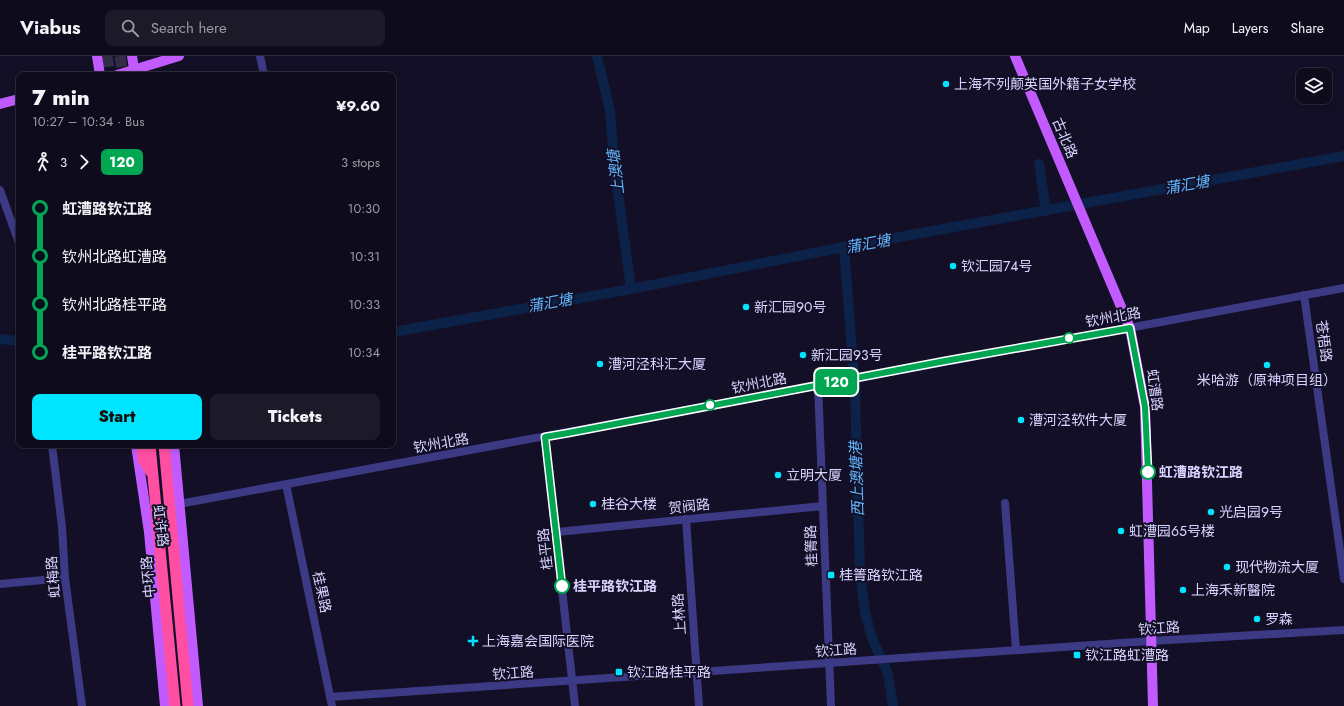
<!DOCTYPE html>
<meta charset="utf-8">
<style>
:root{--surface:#0e0b1c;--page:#1c1929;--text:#f1f3f6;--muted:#9b9ba3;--line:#2e2b3b;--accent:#00e5ff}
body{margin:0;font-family:Jost,"Noto Sans SC",sans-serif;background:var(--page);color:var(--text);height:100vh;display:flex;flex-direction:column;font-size:15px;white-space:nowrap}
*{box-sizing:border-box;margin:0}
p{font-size:13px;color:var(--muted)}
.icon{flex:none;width:22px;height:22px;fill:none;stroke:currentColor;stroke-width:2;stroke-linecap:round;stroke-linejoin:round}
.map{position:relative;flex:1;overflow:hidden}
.side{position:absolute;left:16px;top:16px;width:380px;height:376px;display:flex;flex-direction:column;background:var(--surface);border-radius:8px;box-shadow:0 2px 6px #0003,0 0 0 1px var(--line)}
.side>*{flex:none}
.badge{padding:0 8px;border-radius:6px;font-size:14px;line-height:26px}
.tools{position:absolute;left:1296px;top:12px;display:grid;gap:8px}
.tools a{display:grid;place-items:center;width:36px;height:36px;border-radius:8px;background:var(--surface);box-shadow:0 2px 6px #0003,0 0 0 1px var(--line);font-size:20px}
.map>.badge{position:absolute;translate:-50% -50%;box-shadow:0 0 0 2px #fff}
.legs{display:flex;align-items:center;gap:6px;height:44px;padding:0 16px;font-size:13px}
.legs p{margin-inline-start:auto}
.summary{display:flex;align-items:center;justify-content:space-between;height:68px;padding:0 16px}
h1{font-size:22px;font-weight:800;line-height:30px}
.action{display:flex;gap:8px;margin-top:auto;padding:8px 16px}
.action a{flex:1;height:46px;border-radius:8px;background:var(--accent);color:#111;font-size:16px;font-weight:800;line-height:46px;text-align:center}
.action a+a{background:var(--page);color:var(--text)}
ul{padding:0 16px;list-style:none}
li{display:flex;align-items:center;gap:14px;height:48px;font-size:15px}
li i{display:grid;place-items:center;width:6px;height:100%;margin:0 5px;background:currentColor}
li i::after{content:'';width:10px;height:10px;margin:-5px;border:3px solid;border-radius:50%;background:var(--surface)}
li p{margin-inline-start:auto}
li:first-child i{background:linear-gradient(#0000 50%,currentColor 0)}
li:last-child i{background:linear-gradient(currentColor 50%,#0000 0)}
header{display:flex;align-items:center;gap:24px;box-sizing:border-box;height:56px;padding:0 20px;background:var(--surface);border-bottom:1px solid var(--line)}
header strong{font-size:19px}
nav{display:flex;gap:22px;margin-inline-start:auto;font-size:14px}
.search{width:280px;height:36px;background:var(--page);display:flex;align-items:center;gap:10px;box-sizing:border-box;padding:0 14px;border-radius:8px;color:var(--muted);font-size:15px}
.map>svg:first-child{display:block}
</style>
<header>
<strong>Viabus</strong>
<div class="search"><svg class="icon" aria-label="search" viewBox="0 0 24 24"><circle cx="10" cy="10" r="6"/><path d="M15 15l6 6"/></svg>Search here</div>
<nav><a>Map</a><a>Layers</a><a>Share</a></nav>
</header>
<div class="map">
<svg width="1344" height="650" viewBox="0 0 1344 650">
<rect width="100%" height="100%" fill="#130f26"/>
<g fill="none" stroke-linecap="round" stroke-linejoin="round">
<path stroke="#0c2248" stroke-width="10" d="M597,0l13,54 4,53 17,126
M1039,108l7,47
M844,191l11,143 5,181 5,42 7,25 16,36 5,32
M393,276l238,-43 213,-42 500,-91
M0,283l19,2"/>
<path stroke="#312d47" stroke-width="11" stroke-dasharray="11 5.5" stroke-linecap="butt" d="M107,0l3,19
M120,0l3,19"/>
<path stroke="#3d3a85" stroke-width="8" d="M260,0l4,19
M0,134l19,53
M1304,239l40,284
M818,329l13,321
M545,381l30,269
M52,389l10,82 3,51 17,128
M286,428l46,222
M1005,447l11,147
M179,448l1165,-216
M686,463l13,187
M557,476l266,-26
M0,528l65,-6
M330,641l821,-56 193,-11"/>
<path stroke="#c25bff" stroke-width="10" d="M97,0l3,19
M132,0l3,19
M1015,0l115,272 15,79 8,299
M117,19l62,-19
M0,48l19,-5
M136,389l13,87 16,174
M174,389l24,261"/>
<path stroke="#ff4fa3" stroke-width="11" d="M142,389l1,14 8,13
M150,389l25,261
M164,389l24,261"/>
</g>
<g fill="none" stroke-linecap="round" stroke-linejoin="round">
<defs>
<path id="line-1" d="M562,530l-17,-149 23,-4 377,-72 185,-33 15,79 3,65"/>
</defs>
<use href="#line-1" stroke="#fff" stroke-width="9"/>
<use href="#line-1" stroke="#00a651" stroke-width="6"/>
</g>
<g fill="#00e5ff" stroke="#130f26" stroke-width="1.5">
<circle cx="946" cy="28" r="4"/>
<circle cx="953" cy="210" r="4"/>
<circle cx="746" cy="251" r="4"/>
<circle cx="803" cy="299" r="4"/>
<circle cx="600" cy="308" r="4"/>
<circle cx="1267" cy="309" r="4"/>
<circle cx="1021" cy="364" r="4"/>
<circle cx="778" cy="419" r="4"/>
<circle cx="593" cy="448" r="4"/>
<circle cx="1211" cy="456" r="4"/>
<circle cx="1121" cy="475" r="4"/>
<circle cx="1227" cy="511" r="4"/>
<rect x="827" y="515" width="8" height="8" rx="2"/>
<circle cx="1183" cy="534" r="4"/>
<circle cx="1257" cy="563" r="4"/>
<path d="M471 579h4v4h4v4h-4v4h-4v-4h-4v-4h4z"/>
<rect x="1073" y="595" width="8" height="8" rx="2"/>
<rect x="615" y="612" width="8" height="8" rx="2"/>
</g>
<g fill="#fff" stroke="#00a651" stroke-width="2">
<circle cx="1069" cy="282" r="5"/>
<circle cx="710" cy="349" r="5"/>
<circle cx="1148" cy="416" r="7"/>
<circle cx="562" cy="530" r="7"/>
</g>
<g text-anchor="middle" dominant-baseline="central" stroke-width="4" stroke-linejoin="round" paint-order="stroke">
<g font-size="14" fill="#d9d4ff" stroke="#130f26" text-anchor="start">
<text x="954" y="28">上海不列颠英国外籍子女学校</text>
<text x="961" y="210">钦汇园74号</text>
<text x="754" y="251">新汇园90号</text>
<text x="811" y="299">新汇园93号</text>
<text x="608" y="308">漕河泾科汇大厦</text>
<text x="1267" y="324" text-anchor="middle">米哈游（原神项目组）</text>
<text x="1029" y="364">漕河泾软件大厦</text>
<text x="786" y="419">立明大厦</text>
<text x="601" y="448">桂谷大楼</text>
<text x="1219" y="456">光启园9号</text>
<text x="1129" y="475">虹漕园65号楼</text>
<text x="1235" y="511">现代物流大厦</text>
<text x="839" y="519">桂箐路钦江路</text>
<text x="1191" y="534">上海禾新醫院</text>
<text x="1265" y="563">罗森</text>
<text x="482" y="585">上海嘉会国际医院</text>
<text x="1085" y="599">钦江路虹漕路</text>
<text x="627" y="616">钦江路桂平路</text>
</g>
<g font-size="14" fill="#d9d4ff" stroke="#130f26">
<text transform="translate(1065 82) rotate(67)">古北路</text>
<text transform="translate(1113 261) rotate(-10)">钦州北路</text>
<text transform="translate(1324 285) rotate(82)">苍梧路</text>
<text transform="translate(759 327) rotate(-11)">钦州北路</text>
<text transform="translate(1155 334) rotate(82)">虹漕路</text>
<text transform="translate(441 387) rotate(-10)">钦州北路</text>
<text transform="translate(689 450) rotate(-6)">贺阀路</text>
<text transform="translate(161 470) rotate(83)">虹许路</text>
<text transform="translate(811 490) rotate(-92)">桂箐路</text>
<text transform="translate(545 493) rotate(-96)">桂平路</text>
<text transform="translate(53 521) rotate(-95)">虹梅路</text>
<text transform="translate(148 521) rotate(-95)">中环路</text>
<text transform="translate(322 536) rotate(78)">桂果路</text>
<text transform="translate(679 558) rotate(-94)">上林路</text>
<text transform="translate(1159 572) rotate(-4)">钦江路</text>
<text transform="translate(836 594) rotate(-4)">钦江路</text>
<text transform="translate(513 617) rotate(-4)">钦江路</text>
</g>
<g font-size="14" font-weight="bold" fill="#d9d4ff" stroke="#130f26" text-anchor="start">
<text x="1159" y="416">虹漕路钦江路</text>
<text x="573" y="530">桂平路钦江路</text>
</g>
<g font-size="15" font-style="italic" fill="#62b6ff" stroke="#130f26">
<text transform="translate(616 116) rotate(-97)">上澳塘</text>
<text transform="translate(1187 129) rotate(-10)">蒲汇塘</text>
<text transform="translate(868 188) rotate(-10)">蒲汇塘</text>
<text transform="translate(550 247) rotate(-10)">蒲汇塘</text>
<text transform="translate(857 423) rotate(-92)">西上澳塘港</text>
</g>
</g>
</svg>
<div class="tools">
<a><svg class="icon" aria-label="layers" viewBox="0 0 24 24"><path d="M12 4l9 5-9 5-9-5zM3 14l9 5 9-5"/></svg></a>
</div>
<b class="badge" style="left:836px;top:326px;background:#00a651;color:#fff">120</b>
<section class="side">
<div class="summary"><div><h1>7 min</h1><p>10:27 – 10:34 · Bus</p></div><b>¥9.60</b></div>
<div class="legs"><svg class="icon" aria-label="walk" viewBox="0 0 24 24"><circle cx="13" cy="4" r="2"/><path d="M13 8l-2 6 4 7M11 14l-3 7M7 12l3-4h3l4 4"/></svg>3<svg class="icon" aria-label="forward" viewBox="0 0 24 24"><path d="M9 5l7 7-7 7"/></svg><b class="badge" style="background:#00a651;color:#fff">120</b><p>3 stops</p></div>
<ul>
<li><i style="color:#00a651"></i><b>虹漕路钦江路</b><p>10:30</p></li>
<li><i style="color:#00a651"></i><span>钦州北路虹漕路</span><p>10:31</p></li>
<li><i style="color:#00a651"></i><span>钦州北路桂平路</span><p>10:33</p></li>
<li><i style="color:#00a651"></i><b>桂平路钦江路</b><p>10:34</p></li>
</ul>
<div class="action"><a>Start</a><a>Tickets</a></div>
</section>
</div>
